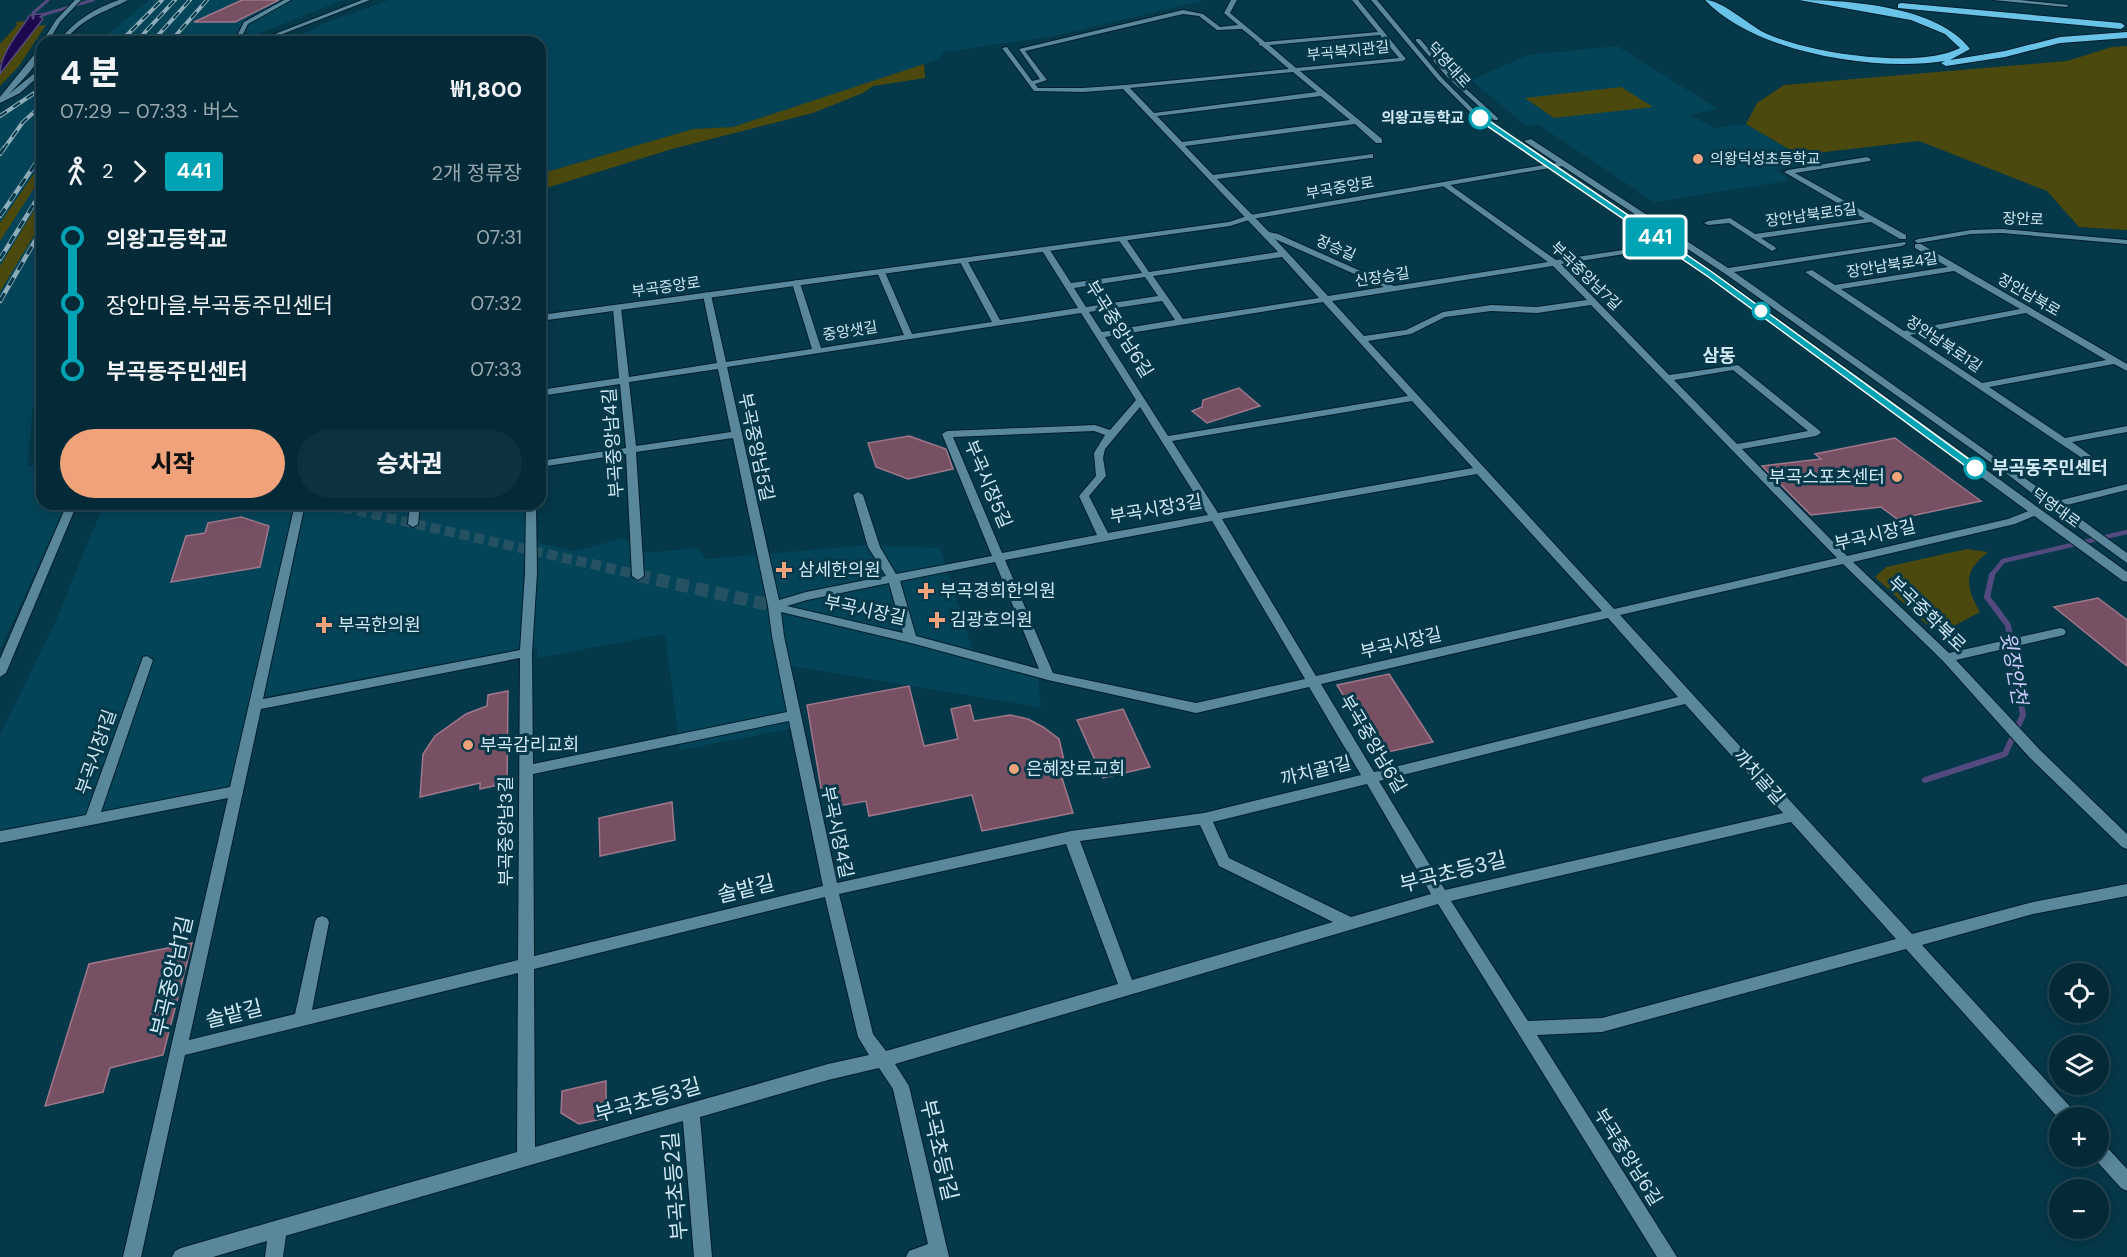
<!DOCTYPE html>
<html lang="ko">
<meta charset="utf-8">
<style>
:root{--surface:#042a37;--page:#0d323f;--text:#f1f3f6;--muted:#97a7ad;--line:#254652;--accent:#f0a27a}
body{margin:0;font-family:"DM Sans","Noto Sans KR",sans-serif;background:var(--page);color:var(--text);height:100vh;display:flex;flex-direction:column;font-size:22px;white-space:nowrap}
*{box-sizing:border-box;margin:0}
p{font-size:20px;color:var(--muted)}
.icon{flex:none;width:33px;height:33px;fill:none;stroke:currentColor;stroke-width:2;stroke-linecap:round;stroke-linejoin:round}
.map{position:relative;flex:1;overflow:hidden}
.side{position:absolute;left:36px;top:36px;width:510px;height:474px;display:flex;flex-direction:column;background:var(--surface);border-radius:18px;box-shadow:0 3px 15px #0003,0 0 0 2px var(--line)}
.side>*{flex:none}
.badge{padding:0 12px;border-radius:4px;font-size:21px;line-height:39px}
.buttons{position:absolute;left:2049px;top:963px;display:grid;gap:12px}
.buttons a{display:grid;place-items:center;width:60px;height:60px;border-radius:50%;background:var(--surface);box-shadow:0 3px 15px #0003,0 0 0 2px var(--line);font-size:30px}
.map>.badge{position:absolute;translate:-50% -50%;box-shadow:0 0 0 3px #fff}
.legs{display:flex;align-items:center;gap:9px;height:66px;padding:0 24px;font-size:20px}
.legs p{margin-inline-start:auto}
.overview{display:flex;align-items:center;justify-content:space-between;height:102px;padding:0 24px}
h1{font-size:33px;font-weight:800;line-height:45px}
.cta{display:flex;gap:12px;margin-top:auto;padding:12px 24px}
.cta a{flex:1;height:69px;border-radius:36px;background:var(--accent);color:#111;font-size:24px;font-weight:800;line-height:69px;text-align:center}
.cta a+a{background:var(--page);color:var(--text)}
ul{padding:0 24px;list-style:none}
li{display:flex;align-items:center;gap:21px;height:66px;font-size:22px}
li i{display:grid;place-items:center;width:9px;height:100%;margin:0 8px;background:currentColor}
li i::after{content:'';width:15px;height:15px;margin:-8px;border:4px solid;border-radius:50%;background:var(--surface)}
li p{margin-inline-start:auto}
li:first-child i{background:linear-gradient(#0000 50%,currentColor 0)}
li:last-child i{background:linear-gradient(currentColor 50%,#0000 0)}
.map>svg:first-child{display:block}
</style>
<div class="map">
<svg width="2127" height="1257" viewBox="0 0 2127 1257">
<rect width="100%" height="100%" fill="#053849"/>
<path fill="#044459" d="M149,0h194l-105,42h-139z
M389,0h817l-151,36 -112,16 -3,7 -207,68 -40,2 -153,45v-132h-255l40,-19z
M1617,46l101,63 -29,6 25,13 32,-4 65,39 -35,7 11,7 1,4 -134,21 -115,-77h-14l-54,-45 57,-25z
M42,83v320l-9,3 -5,60 14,-2v40h24l-66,146v-536z
M104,504h431v32l4,7 37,8 48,-13 18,15 56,-5 8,11 162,-14 72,3 33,102 64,19 4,38 -250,-41 9,61 -120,23 -15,-116 -127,24 -1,-10 -16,1 -268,50 -25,89 -228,44v-97l55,-112z"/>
<path fill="#4b490e" d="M26,21l-26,43v-20l17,-19 -1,-3z
M46,25l-27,41 -19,20v-12l35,-48z
M2127,46v184l-48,-3 -32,-36 -128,-50 -120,14 -53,-31 11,-21 27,-18 283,-24 45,-14z
M924,64l1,14 -52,8 -10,7 -50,20 -141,36 -132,41v-16l153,-45 40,-2z
M1621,87l32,20 -99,11 -29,-20z
M42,162v14l-42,65v-18z
M42,197v25l-42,70v-26z
M1967,549l21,3c-25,20 -23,33 -8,60l-28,15 -26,-3 -51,-47 11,-10z"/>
<path fill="#1d074e" stroke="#534a80" stroke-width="1.5" d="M50,13l-10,4 3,2 -43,55c0,-21 19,-41 30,-59z"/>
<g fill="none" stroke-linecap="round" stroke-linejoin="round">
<path stroke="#534a80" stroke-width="3" d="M42,15l51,-15
M33,18v-5l15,-13"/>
<path stroke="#534a80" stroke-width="4.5" d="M1991,576l12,-15 124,-29"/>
<path stroke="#534a80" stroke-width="6" d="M1925,780l80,-26 18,-39 -15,-90 -21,-28 5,-22"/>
</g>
<path fill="#775064" stroke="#a0778b" stroke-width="1.5" d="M242,0h37l-44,22h-41z
M1239,388l21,18 -53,17 -15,-12 10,-4 1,-7z
M909,436l37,13 7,20 -45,10 -32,-12 -8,-24z
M1895,438l86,63 -84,18 -16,-12 -70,8 -49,-49 59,-7 -6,-5z
M241,517l28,9 -9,41 -89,15 15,-46 19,-3 3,-10z
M2098,598l29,22v46l-73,-59z
M1389,674l44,68 -54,12 -42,-69z
M909,686l15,60 34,-7 -7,-30 19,-4 4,16 36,-6 18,4 15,8 16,12 5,21 -2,18 11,35 -91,18 -10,-36 -103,21 -3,-15 -28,5 -4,-20 -13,2 -14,-83z
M508,691l-1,92 -27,6v-6l-60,14 3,-43 12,-18 31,-22 21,-8 1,-11z
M1123,709l27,58 -47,11 -26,-58z
M672,802l3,38 -75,16 -1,-38z
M192,943l-29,112 -53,13 -7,24 -58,14 44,-142z
M606,1081v37l-27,6 -18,-11 1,-22z"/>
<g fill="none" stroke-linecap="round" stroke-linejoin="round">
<path stroke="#245262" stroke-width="10" stroke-dasharray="10 5" stroke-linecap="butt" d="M328,504l316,72"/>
<path stroke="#245262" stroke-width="13" stroke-dasharray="13 7" stroke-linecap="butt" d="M637,575l137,31"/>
<defs>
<path id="minor" d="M284,0h7l-43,24 -5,10 24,4v2l-30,-4 7,-14z
M1231,0h6l-7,13 35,29 113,-10 -26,-32h6l48,59 -3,2 -103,10 82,68v4h-6l-21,-19 -170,22 28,29 160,-21v4h-3l-153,21 52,53 9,2 116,52 154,-24 -105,-76v-4h3l110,78 115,-17 1,2 -4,2 -107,17 108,111 69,-10 82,66 1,2 -5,3 -74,13 105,107 161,-37 23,-9h8l1,2 -1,2 -24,10 -162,38 96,91 111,-25 4,1 2,3 -2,3 -108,25 84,90 87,84v15l-5,-2 -92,-89 -87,-97 -100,-97 -223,51 292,319 121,-32 94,-18v12l-94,18 -111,31 153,167 2,6h-17v2l-154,-171 -304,83 -65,3 140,222h-20l-219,-353 -543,160 14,22 40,171h-43l3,-6 19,-7 -35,-155 -14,-21 -51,12 -128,37 12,140h-18l-11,-136 -405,117 -6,-3 -3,-6 3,-6 6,-3 239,-68 1,-179 -333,82 -44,202h-18l105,-459 -228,45v-12l86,-16 57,-158 4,-1 6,4 -52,152 129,-25 65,-283h10l-42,195 257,-49 5,-77 1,-69h10l1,69 -5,80 1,111 254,-52 -15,-76 -4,-30 -35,-168 -97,14 8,124 -6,4 -6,-4 -6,-122 -86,13v-6l86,-13 -6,-64 -80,12v-6l79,-12 -6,-70 4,-3 4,3 8,69 88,-14 -14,-68 4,-3 4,3 15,67 86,-13 -20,-66 4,-3 4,3 21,65 83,-13 -27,-63 4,-3 4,3 27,62 80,-12 -33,-62 4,-2 4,2 33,60 78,-12 -37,-59 4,-2h3l23,36 71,-10 -24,-34 4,-2h3l24,35 129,-20 -155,-163 -40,3 -49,-1 -32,-43 5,-1 25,34 8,-2 -21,-30 164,-39 20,4 17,13 18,-2 -14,-12zM1183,14l16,2 18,14 25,-1 17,14v2l3,1 27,23 -164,16 -42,3h-45l-3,-4 12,-4 -22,-29zM1380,35l19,23 -103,10 -27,-23zM1293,72l24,20 -163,21 -24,-25zM1321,96l29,24 -168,22 -25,-26zM1275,239l109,48 -56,9zM1282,257l37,41 -136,21 -30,-43zM1553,266l34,34 -50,7 -46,-2 -48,7 -37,18 -42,6 -32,-35zM1145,277l13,19 -72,11 -12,-19zM1162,301l13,19 -73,12 -13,-20zM1323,302l85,94 -240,40 -63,-99zM1591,305l246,253 -223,51 -246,-268 43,-7 34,-17 46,-6 46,2zM1081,313l55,87 -26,30 -15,-5 -148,6 -5,3 50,122 -96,18 -16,-27 -17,-52 -5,-3 -5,3 15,52 18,29 -80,16 -27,8 -52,-233zM718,369l13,63 -95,14 -7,-64zM1733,370l75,61 -71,13 -63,-64zM1412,401l61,67 -255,45 -46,-72zM1140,407l68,108 -100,18 -19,-37 17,-20 -3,-18 2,-9zM1094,431l11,4 -11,18 2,23 -17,20 18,39 -95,18 -49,-116zM1477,474l125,137 -286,65 -94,-157zM1212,521l93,158 -109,24 -143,-30 -48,-113zM995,562l44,107 -123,-33 -16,-55zM889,583l14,50 -116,-27 20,-6zM781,612l130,31 137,37 148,33 113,-26 52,88 -157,38 -133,18 -234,52 -53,-247zM1608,618l70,79 -304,75 -53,-88zM520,658l-2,302 -206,50 17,-88 -2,-4 -5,-2 -5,2 -2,4 -20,92 -106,26 72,-331zM1685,704l98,109 -338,77 -66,-109zM789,721l34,165 -289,70 -1,-182zM1367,784l64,110 -80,23 -122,-59 -16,-36zM1791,822l105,117 -294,79 -74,3 -77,-120zM1200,825l19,41 114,56 -201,58 -52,-139zM1066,844l52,140 -232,67 -13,-17 -34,-140zM825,897l33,140 11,18 -41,9 -293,83 -1,-178z
M1993,0h27l49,5 -3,2z
M1867,157l4,2 -1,2 -75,12 111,62v4h-6l-29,-17 -110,16 14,9 1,2 -4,2 -43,-28 -21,2 -4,-2 4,-2 22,-3 25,16 110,-15 -81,-47 4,-2z
M1915,244h6l206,120v7l-13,-7 -125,23 76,51 62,-12v6l-55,10 22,16 -5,3 -4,-1 -280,-188 7,-2 23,15 113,-18 -33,-19zM1954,271l66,38 -116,22 -63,-42zM2026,313l80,47 -124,23 -72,-48z
M410,504h10l-2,20 -5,3 -5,-3z
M2098,1142l6,2 23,25v22l-6,-3 -29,-32h6z"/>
<path id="tertiary" d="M75,0h6l-21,22 -12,20h-6l14,-22z
M119,0h9c-26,14 -44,16 -64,42h-6c16,-21 37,-34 61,-42z
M362,0h8l-103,40 -5,-1z
M1371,0h6l65,78 37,37 73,49 5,-1 -33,-22 7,-2 197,129 177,-26 1,2 -4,2 -168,26 323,229 70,-17v6l-64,16 64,47v10l-74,-54 -7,-1 -1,-2 1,-2 -39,-30 -283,-201 -162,-107 -5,1 156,105 414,300v10l-4,-1 -416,-305 -157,-108 -298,51 -22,7 -690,95v-6l689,-93 21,-7 294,-50 -69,-48 -37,-37z
M1416,39h4l32,37 46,42v2h-4l-46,-42 -32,-37z
M42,45c0,18 -21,36 -33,49l33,-27v6l-22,20 -20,10v-6z
M2002,229l125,11v4l-125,-11 -31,1 -53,9 -4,-2 4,-2 53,-9z
M67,504h10l-71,169 -6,4v-18z
M278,1220l6,3 3,6 -4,28h-18l2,-16 -54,16h-41l3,-6 6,-3z"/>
<path id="motorway" d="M1705,0c17,0 42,24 60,33 42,20 152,37 195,15l-15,-14 -34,-14 -112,-20c49,0 139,6 171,49l-20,11 55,-9 55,-14 67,-5v6l-67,5 -55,14 -59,9 -5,-3 4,-2c-70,11 -190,-8 -240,-61z
M1901,3l220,20 4,3 -4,3 -223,-21v-4z"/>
</defs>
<use href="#minor" stroke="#001e2b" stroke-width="2"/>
<use href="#tertiary" stroke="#001e2b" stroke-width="2"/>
<use href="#motorway" stroke="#001e2b" stroke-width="2"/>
<use href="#minor" fill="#59879b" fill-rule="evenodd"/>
<use href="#tertiary" fill="#59879b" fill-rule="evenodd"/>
<use href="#motorway" fill="#69c3e8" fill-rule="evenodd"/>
<defs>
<path id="rail-far1" d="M120,42l42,-42
M136,42l39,-42
M152,42l38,-42
M170,42l37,-42
M0,116l42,-28
M3,150l20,-28 19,-17"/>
<path id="rail" d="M0,154l4,-6
M0,216l42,-62
M0,259l42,-68
M0,301l42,-72"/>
</defs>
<use href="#rail-far1" stroke="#8eaebb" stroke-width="4"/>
<use href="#rail" stroke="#8eaebb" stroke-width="4.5"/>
<use href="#rail-far1" stroke="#053849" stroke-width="2" stroke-dasharray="8" stroke-linecap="butt"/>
<use href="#rail" stroke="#053849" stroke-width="3" stroke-dasharray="9" stroke-linecap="butt"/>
</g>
<path fill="#00a3b4" stroke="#fff" stroke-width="1.5" d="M1477,116h5l230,156 266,194v4h-7l-264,-194 -230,-157z"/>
<g fill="#fff" stroke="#00a3b4" stroke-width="3">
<circle cx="1480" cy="118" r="10"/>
<circle cx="1761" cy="311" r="8"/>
<circle cx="1975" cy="468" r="10"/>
</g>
<g fill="#f0a27a" stroke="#053849" stroke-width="2">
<circle cx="1698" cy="159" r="6"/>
<circle cx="1897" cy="477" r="6"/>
<path d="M781 561h6v6h6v6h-6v6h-6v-6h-6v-6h6z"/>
<path d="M923 582h6v6h6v6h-6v6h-6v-6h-6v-6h6z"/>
<path d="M934 611h6v6h6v6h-6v6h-6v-6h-6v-6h6z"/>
<path d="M321 616h6v6h6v6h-6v6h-6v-6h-6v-6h6z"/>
<circle cx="468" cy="745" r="6"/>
<circle cx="1014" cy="769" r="6"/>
</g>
<g text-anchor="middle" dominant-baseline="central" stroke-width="6" stroke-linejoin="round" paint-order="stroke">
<g font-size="15" fill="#d1e8f3" stroke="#053849">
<text transform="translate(1348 51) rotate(-6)">부곡복지관길</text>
<text transform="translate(1449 65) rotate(48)">덕영대로</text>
<text transform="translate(1340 188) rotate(-10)">부곡중앙로</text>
<text transform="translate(1811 215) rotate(-8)">장안남북로5길</text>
<text transform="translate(2023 219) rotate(2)">장안로</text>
<text transform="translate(1336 248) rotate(24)">장승길</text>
<text transform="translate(1892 265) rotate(-9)">장안남북로4길</text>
<text transform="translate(1586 276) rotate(44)">부곡중앙남7길</text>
<text transform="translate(1382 277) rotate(-9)">신장승길</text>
<text transform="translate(666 287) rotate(-8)">부곡중앙로</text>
<text transform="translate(2029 295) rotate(30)">장안남북로</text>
<text transform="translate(850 331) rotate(-9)">중앙샛길</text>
<text transform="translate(1944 344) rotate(34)">장안남북로1길</text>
<text transform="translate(2056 508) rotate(36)">덕영대로</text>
</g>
<g font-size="15" font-weight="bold" fill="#d1e8f3" stroke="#053849" text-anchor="end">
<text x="1464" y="118">의왕고등학교</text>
</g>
<g font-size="15" fill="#d1e8f3" stroke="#053849" text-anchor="start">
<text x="1710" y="159">의왕덕성초등학교</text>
</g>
<g font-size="18" fill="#d1e8f3" stroke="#053849">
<text transform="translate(1119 329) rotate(58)">부곡중앙남6길</text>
<text transform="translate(613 443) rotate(-94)">부곡중앙남4길</text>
<text transform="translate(756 447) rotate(78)">부곡중앙남5길</text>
<text transform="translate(988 484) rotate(67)">부곡시장5길</text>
<text transform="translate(1156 509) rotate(-10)">부곡시장3길</text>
<text transform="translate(1875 535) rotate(-13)">부곡시장길</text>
<text transform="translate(865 610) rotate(12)">부곡시장길</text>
<text transform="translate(1927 614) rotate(44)">부곡중학북로</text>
<text transform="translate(1401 643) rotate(-13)">부곡시장길</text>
<text transform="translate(1373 744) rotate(59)">부곡중앙남6길</text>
<text transform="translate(96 752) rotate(-71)">부곡시장1길</text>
<text transform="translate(1316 771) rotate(-14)">까치골1길</text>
<text transform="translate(1759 777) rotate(48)">까치골길</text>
<text transform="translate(506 831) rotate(-90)">부곡중앙남3길</text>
<text transform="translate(837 832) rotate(78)">부곡시장4길</text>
<text transform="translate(1628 1157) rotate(58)">부곡중앙남6길</text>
</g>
<g font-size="18" font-weight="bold" fill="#d1e8f3" stroke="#053849">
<text x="1719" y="356">삼동</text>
</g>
<g font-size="18" font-weight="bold" fill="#d1e8f3" stroke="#053849" text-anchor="start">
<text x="1992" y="468">부곡동주민센터</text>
</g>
<g font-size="18" fill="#d1e8f3" stroke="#053849" text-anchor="start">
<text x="1885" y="477" text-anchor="end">부곡스포츠센터</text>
<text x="798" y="570">삼세한의원</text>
<text x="940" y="591">부곡경희한의원</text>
<text x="950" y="620">김광호의원</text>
<text x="338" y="625">부곡한의원</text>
<text x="480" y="745">부곡감리교회</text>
<text x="1026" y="769">은혜장로교회</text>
</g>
<g font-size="20" font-style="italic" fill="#cdcafd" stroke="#053849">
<text transform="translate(2014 668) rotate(80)">윗장안천</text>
</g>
<g font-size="21" fill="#d1e8f3" stroke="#053849">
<text transform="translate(1453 872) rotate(-14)">부곡초등3길</text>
<text transform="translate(746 889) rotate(-14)">솔밭길</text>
<text transform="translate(172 976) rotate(-77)">부곡중앙남1길</text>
<text transform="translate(234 1014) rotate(-14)">솔밭길</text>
<text transform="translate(648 1100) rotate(-16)">부곡초등3길</text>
<text transform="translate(939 1150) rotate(77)">부곡초등1길</text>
<text transform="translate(675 1186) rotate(-95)">부곡초등2길</text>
</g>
</g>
</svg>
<div class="buttons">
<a><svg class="icon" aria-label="locate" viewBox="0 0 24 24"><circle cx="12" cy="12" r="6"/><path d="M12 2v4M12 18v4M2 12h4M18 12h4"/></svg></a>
<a><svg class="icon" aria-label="layers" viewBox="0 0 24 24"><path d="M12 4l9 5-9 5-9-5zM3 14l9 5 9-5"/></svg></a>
<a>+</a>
<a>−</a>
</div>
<b class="badge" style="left:1655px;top:237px;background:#00a3b4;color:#fff">441</b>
<section class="side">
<div class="overview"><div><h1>4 분</h1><p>07:29 – 07:33 · 버스</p></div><b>₩1,800</b></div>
<div class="legs"><svg class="icon" aria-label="walk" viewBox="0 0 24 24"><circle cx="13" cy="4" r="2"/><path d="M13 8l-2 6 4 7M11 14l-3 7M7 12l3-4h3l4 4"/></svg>2<svg class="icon" aria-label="forward" viewBox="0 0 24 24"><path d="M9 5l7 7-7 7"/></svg><b class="badge" style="background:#00a3b4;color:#fff">441</b><p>2개 정류장</p></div>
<ul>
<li><i style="color:#00a3b4"></i><b>의왕고등학교</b><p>07:31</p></li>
<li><i style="color:#00a3b4"></i><span>장안마을.부곡동주민센터</span><p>07:32</p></li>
<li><i style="color:#00a3b4"></i><b>부곡동주민센터</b><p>07:33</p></li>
</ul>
<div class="cta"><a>시작</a><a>승차권</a></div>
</section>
</div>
